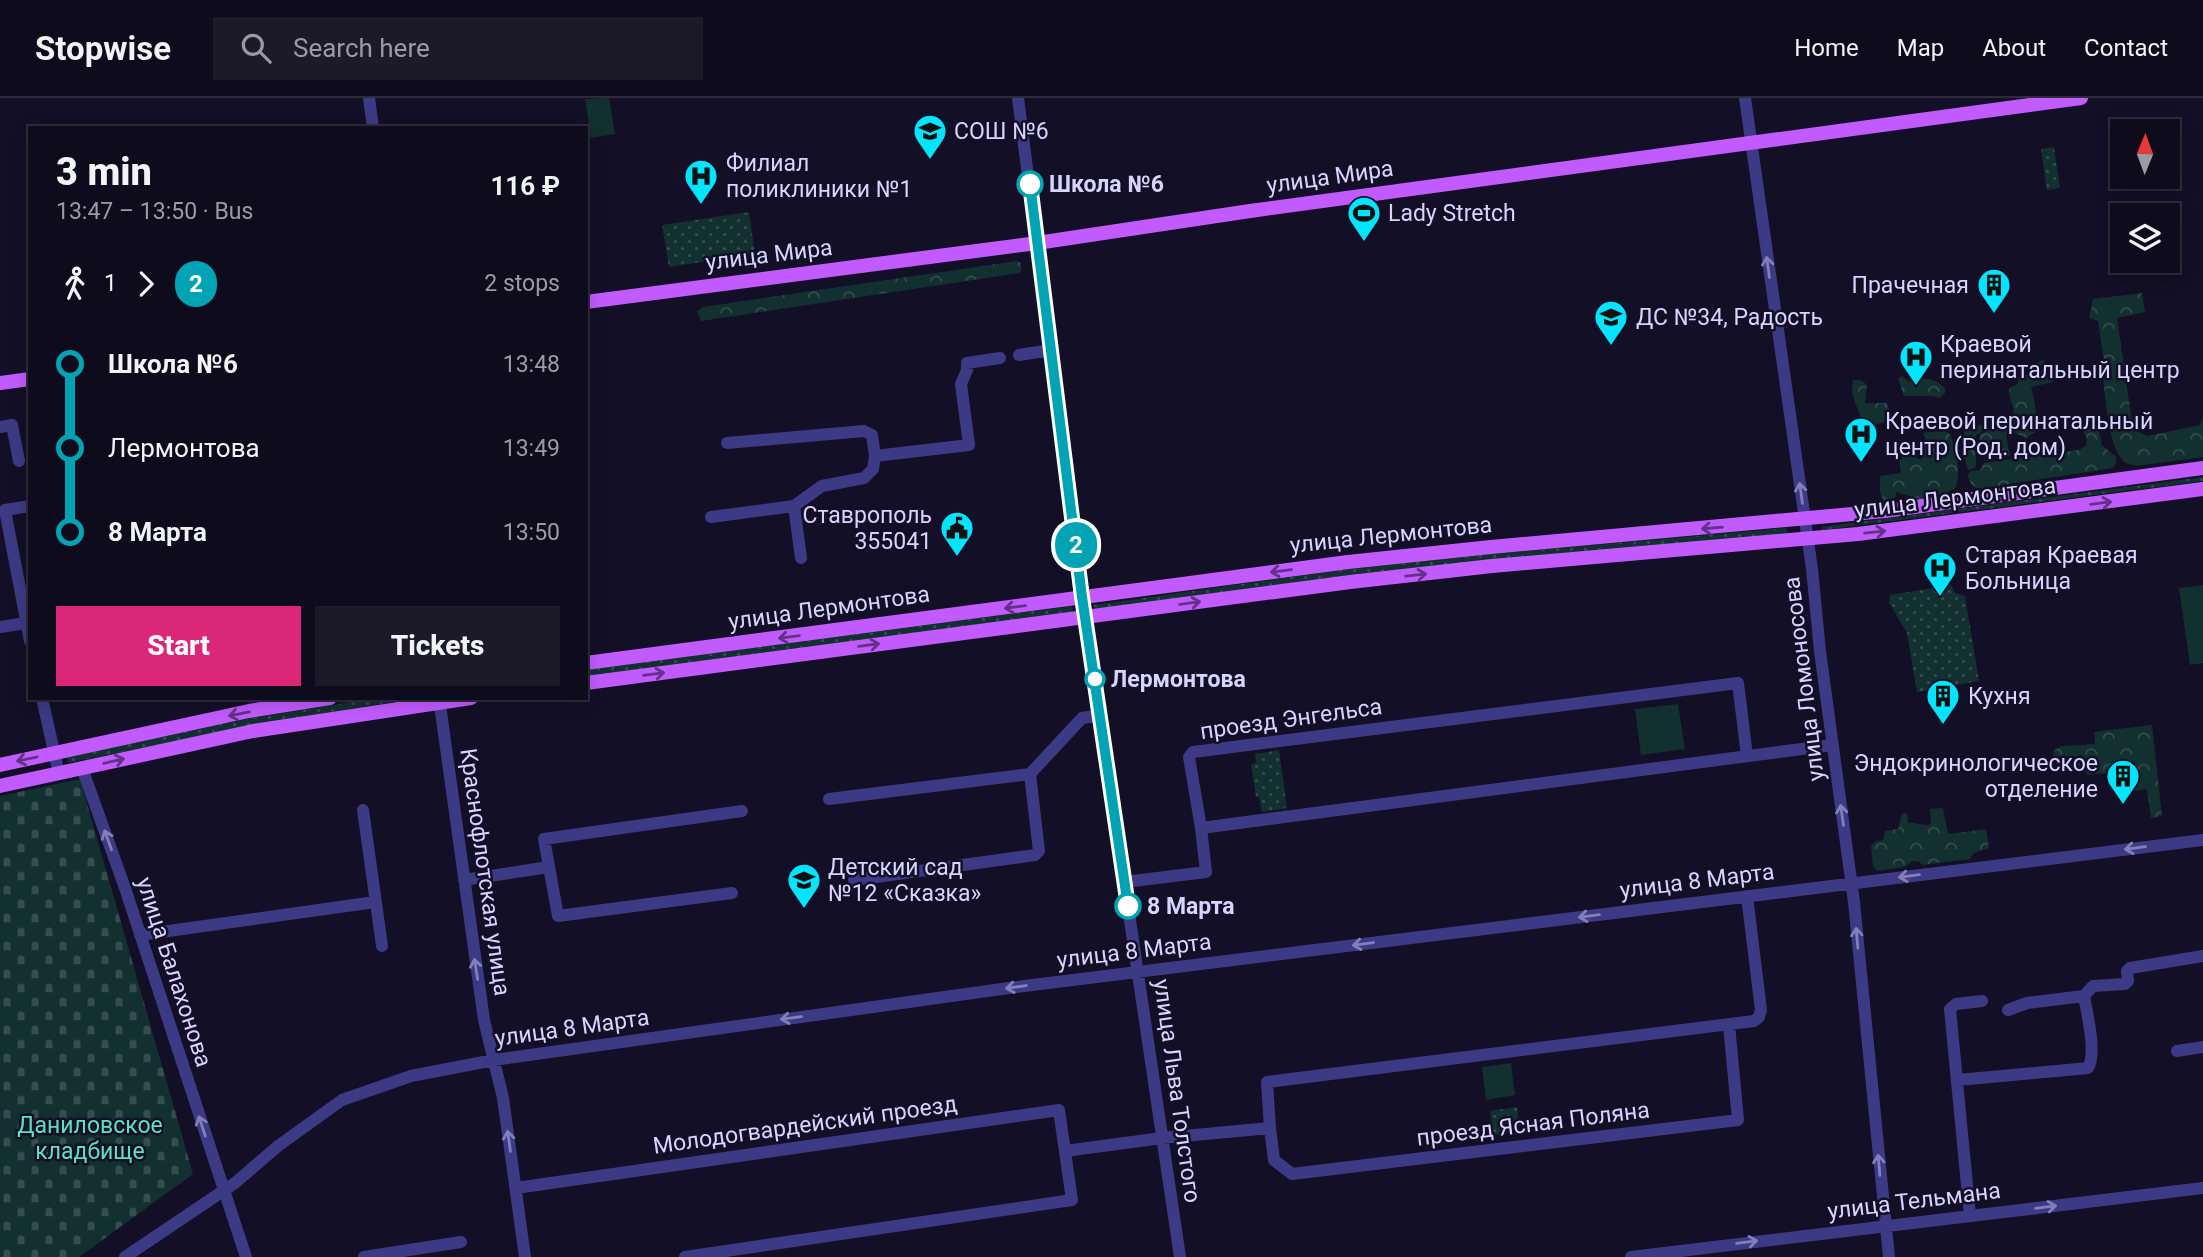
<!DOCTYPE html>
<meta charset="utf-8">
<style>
:root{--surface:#0e0b1c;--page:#1c1929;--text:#f1f3f6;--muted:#9b9ba3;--line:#2e2b3b;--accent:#db2777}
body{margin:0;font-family:Roboto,sans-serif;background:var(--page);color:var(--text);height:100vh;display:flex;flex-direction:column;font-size:26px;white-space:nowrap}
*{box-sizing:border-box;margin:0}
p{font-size:23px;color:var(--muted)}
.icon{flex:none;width:38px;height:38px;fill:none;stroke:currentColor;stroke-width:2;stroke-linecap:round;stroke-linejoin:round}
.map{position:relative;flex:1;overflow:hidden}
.side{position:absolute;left:28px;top:28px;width:560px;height:574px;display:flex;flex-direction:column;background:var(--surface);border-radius:0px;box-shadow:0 4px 18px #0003,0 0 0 2px var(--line)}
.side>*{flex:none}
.badge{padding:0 14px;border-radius:23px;font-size:24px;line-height:46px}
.needle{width:46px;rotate:1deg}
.fabs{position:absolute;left:2110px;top:21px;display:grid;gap:14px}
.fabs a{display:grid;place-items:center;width:70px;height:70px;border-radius:0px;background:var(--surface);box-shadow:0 4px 18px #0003,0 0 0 2px var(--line);font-size:35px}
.map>.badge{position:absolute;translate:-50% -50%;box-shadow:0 0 0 4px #fff}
.legs{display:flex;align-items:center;gap:10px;height:77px;padding:0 28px;font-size:23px}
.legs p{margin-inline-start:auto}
.headline{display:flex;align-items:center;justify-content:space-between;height:119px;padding:0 28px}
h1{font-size:38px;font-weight:800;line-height:52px}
.primary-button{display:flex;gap:14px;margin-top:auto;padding:14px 28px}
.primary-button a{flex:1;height:80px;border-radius:0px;background:var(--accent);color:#fff;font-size:28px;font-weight:800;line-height:80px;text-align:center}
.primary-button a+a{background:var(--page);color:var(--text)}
ul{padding:0 28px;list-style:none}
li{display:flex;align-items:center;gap:24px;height:84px;font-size:26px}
li i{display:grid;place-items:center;width:10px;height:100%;margin:0 9px;background:currentColor}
li i::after{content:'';width:18px;height:18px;margin:-9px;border:5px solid;border-radius:50%;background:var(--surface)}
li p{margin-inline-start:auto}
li:first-child i{background:linear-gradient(#0000 50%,currentColor 0)}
li:last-child i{background:linear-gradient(currentColor 50%,#0000 0)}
header{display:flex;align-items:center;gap:42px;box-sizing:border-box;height:98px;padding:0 35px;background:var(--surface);border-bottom:2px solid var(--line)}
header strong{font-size:33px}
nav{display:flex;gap:38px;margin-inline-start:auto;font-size:24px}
.search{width:490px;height:63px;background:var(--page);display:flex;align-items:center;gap:18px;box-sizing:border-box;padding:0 24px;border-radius:0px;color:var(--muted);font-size:26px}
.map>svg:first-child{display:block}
</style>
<header>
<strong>Stopwise</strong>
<div class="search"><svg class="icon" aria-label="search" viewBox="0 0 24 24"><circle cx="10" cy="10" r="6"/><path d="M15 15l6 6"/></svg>Search here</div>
<nav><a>Home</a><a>Map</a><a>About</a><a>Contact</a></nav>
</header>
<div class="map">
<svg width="2203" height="1159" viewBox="0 0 2203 1159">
<defs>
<pattern id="green-dots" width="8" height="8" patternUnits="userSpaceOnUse" patternTransform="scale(1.75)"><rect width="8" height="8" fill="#12302f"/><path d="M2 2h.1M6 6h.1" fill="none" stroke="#344d4e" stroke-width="1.8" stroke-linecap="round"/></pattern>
<pattern id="forest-crowns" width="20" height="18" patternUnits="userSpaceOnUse" patternTransform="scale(1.75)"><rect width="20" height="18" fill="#12302f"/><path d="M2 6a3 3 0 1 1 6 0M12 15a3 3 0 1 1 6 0" fill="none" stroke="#344d4e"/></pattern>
<pattern id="cemetery-stones" width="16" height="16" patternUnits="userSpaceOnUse" patternTransform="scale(1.75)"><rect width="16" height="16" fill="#12302f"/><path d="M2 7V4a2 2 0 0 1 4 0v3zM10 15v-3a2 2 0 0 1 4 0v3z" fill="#344d4e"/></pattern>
</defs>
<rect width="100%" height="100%" fill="#130f26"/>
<path fill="url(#green-dots)" d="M2054,49l6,41 -13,2 -6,-41z
M749,114l6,42 -86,13 -7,-42z
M2203,379v4l-381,49 -1,-3z
M1786,430l2,5 -2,1 -437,41 -254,34 -2,-4 255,-36 144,-15z
M1951,487l4,8 10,3 14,85 -62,11 -10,-59 -18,-30 1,-8z
M1072,508l1,6 -487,64v-6z
M375,600h44c-118,17 -234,41 -351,65l-1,-6 185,-39z
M1279,652l8,58 -25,4 -3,-15h-3l-5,-33 5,-1 -1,-9z
M1517,1009l3,25 -27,3 -3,-24z"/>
<path fill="url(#forest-crowns)" d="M1017,163l4,2v8l-2,2 -318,48 -4,-10 6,-4z
M2142,195l3,19 -28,6 16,111 14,7 53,-11 3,-9v41l-67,9c-3,-1 -8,-2 -10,-3 -18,-12 -20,-65 -23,-85l3,-4 -8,-53 -9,-3 4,-19z
M2042,262c9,5 11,11 11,22l-22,5c3,9 7,34 6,44l-11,7 -13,-6 -7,2 4,22 -15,2 -16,-15 1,-9 10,-4 4,-9 18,-3c5,-9 -4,-19 -3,-30l9,-4v-6l15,-5 1,-8z
M1902,278l7,6c15,-5 24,-5 36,6v5l-6,5 -7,-2h-28l-6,-18z
M1853,282h8l6,5 -2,18h22l3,8 -7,12 -14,1 2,18 -3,5h-4c-9,-11 -1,-22 -5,-34 -4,-12 -9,-20 -6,-33z
M2092,321l5,3 5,23 14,12v6l-3,5 -136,21 -6,-5 -3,-7 2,-6 11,-1 2,-7 96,-13 7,-4 1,-7 -5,-11 2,-5z
M1986,326l2,4 -12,7v29l-1,4 -7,2c-4,-12 -8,-33 -1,-43z
M1943,333l6,2c7,15 13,41 6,56 -11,3 -23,12 -35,10 -8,-2 -15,-5 -24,-7l-1,7 -5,5 -6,-1 -4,-11v-16l21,-3 -2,-13 3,-1 -1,-9 11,2 6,7h4l3,-21 -2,-4 3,-2z
M2152,627l10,91 -11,2 -4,-29 -33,5 -7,-21 -20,2 -3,-8 -20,2 -11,-9 1,-10 8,-4 33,-2 -1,-12z
M1943,710l5,26 38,-5 3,19 -15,5 -5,6 -47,6 -2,-3 -8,-1 -7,6 -28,4 -4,-5 -2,-20 4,-4 8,-2 2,-9 13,-2 4,-16h5l1,10c8,-1 16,4 23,1l-1,-15z"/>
<path fill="url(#cemetery-stones)" d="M80,681l113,395 -114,83h-79v-461z"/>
<path fill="#12302f" d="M609,0l6,36 -24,4 -6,-39z
M2203,487v78l-13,2 -11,-77z
M1678,606l7,45 -44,6 -6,-46z
M1511,965l4,32 -29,5 -4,-33z"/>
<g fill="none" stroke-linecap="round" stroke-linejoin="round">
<path stroke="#3d3a85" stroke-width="12" d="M369,0l4,30
M1018,0l64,499 98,660
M1745,0l67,471 8,82 34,251 35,355
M1019,257l32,-5
M0,329l12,-2 7,36
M727,345l137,-12 8,4 3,21 94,-11 -8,-61 6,-14v-7l33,-5
M30,408l-25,4 25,131
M794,408l7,52
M711,419l83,-11 28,-20 42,-8 9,-9 2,-13
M0,529l26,-4
M42,600l17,76
M439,600l45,322 19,78 22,159
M1747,658l-9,-73 -545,69 -4,5 12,71 631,-83
M82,670l43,120 121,369
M1030,676l52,-56 19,-3
M829,701l201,-25 9,77 -4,4 -181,25
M363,712l19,136
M464,782l85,-13
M1125,784l81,-10 -5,-44
M732,795l-174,23 -14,-77 198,-28
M140,837l235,-33
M2008,912l19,-7 57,-7 9,-10 32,-2 3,-3 -1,-10 3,-3 73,-12
M2177,953l26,-4
M1958,982l130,-12c9,-15 -1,-54 -4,-72
M1270,1030l4,32 18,14 446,-54 -9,-95
M1065,1053l97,-13 108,-10 -3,-46 487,-61 5,-4 2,-7 -14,-114
M516,1090l543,-78 13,90 -387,57
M1970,1118l-20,-207 6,-5 26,-3
M125,1159l110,-74 43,-37 64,-46 69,-24 83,-16 522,-73 1187,-147
M364,1159l97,-15
M1631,1159l572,-69"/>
<path stroke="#c25bff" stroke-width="14" d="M586,204l451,-59 213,-32 831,-113
M0,285l30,-4
M586,565l762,-101 143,-15 394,-36 318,-43
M586,585l764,-101 142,-16 366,-32 345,-45
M0,667l249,-54 81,-13
M0,688l253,-55 218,-33"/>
</g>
<defs><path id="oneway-shaft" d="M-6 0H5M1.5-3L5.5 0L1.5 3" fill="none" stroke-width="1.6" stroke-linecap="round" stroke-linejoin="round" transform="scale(1.75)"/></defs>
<g stroke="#837fbc">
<use href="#oneway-shaft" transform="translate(1768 169) rotate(-98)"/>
<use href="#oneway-shaft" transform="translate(1801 395) rotate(-98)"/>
<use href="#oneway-shaft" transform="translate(1842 717) rotate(-98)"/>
<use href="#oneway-shaft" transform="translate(108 742) rotate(-110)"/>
<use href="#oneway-shaft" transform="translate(2135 750) rotate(173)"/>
<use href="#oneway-shaft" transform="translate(1909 778) rotate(173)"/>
<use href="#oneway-shaft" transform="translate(1589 818) rotate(173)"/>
<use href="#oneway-shaft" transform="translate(1857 840) rotate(-95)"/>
<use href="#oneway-shaft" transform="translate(1363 846) rotate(173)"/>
<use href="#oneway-shaft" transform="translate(476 871) rotate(-99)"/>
<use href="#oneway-shaft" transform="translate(1016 889) rotate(172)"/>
<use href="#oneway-shaft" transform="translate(791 920) rotate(172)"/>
<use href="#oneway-shaft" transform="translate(202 1028) rotate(-108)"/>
<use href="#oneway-shaft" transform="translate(509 1043) rotate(-98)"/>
<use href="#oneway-shaft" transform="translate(1879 1067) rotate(-95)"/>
<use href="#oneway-shaft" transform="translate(2046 1109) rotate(-7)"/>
<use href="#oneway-shaft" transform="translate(1747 1144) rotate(-7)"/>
</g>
<g stroke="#623188">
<use href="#oneway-shaft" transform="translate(2101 405) rotate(-7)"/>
<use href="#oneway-shaft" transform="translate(1712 430) rotate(175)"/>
<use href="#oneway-shaft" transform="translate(1875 434) rotate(-6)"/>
<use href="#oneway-shaft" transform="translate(1281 473) rotate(173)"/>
<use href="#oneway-shaft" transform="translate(1416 477) rotate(-6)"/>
<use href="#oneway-shaft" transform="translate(1190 505) rotate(-7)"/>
<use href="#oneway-shaft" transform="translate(1015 509) rotate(172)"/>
<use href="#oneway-shaft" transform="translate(789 539) rotate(172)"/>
<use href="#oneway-shaft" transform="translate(869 547) rotate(-8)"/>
<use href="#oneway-shaft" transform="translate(654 576) rotate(-8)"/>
<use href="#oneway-shaft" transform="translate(239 616) rotate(169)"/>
<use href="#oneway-shaft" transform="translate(27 661) rotate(168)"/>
<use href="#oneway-shaft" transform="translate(114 663) rotate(-13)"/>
</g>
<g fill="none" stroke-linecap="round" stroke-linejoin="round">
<defs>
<path id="line-1" d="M1030,86l52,413 46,309"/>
</defs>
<use href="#line-1" stroke="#fff" stroke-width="16"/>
<use href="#line-1" stroke="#00a3b4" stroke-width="10"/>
</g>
<defs>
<symbol id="school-pin" viewBox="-11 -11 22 30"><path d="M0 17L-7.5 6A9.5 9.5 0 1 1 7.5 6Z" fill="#00e5ff" stroke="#130f26"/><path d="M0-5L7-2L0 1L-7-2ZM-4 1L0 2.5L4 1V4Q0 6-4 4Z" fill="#111"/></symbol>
<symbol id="hospital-pin" viewBox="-11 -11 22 30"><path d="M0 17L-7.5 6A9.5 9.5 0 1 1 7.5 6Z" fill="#00e5ff" stroke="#130f26"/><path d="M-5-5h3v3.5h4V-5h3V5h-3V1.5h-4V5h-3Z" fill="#111"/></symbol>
<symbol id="stadium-pin" viewBox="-11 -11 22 30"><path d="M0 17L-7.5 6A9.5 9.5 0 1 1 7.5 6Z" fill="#00e5ff" stroke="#130f26"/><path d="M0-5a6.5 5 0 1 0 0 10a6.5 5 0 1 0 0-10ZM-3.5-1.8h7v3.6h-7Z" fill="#111"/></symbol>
<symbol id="building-pin" viewBox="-11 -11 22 30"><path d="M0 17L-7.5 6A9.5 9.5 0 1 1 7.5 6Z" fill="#00e5ff" stroke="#130f26"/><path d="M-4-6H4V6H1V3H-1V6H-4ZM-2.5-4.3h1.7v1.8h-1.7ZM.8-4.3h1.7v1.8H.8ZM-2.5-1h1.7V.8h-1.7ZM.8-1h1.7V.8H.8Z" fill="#111"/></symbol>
<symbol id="civic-pin" viewBox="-11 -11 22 30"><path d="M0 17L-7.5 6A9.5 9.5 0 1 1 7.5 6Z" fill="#00e5ff" stroke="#130f26"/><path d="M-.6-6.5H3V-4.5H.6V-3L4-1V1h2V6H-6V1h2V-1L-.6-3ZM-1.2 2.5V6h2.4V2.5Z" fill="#111"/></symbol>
</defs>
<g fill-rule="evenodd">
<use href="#school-pin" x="911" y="14" width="38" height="52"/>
<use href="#hospital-pin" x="682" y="59" width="38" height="52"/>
<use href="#stadium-pin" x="1345" y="96" width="38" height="52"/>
<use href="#building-pin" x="1975" y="168" width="38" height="52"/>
<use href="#school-pin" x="1592" y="200" width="38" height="52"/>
<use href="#hospital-pin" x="1897" y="240" width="38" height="52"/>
<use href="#hospital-pin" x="1842" y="317" width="38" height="52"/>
<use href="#civic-pin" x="938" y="411" width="38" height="52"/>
<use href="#hospital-pin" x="1921" y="451" width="38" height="52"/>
<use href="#building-pin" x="1924" y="579" width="38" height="52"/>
<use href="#building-pin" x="2104" y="659" width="38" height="52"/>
<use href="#school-pin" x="785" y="763" width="38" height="52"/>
</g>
<g fill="#fff" stroke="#00a3b4" stroke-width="3.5">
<circle cx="1030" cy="86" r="12"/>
<circle cx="1095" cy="581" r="9"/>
<circle cx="1128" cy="808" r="12"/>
</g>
<g text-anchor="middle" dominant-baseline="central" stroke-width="5" stroke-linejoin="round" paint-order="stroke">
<g font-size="23" fill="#d9d4ff" stroke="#130f26" text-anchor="start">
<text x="954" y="33">СОШ №6</text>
<text x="726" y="65">Филиал<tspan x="726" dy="26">поликлиники №1</tspan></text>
<text x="1388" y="115">Lady Stretch</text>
<text x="1969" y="187" text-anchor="end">Прачечная</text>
<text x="1636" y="219">ДС №34, Радость</text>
<text x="1940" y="246">Краевой<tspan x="1940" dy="26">перинатальный центр</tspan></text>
<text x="1885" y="323">Краевой перинатальный<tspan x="1885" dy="26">центр (Род. дом)</tspan></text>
<text x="932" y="417" text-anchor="end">Ставрополь<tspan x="932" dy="26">355041</tspan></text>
<text x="1965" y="457">Старая Краевая<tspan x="1965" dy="26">Больница</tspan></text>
<text x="1968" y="598">Кухня</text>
<text x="2098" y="665" text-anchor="end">Эндокринологическое<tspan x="2098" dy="26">отделение</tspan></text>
<text x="828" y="769">Детский сад<tspan x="828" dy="26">№12 «Сказка»</tspan></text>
</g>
<g font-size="23" fill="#d9d4ff" stroke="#130f26">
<text transform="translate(1330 79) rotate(-8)">улица Мира</text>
<text transform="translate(769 157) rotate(-7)">улица Мира</text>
<text transform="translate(1955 400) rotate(-7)">улица Лермонтова</text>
<text transform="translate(1391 437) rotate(-6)">улица Лермонтова</text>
<text transform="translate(829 510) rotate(-8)">улица Лермонтова</text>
<text transform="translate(1804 581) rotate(-97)">улица Ломоносова</text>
<text transform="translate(1291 621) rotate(-8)">проезд Энгельса</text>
<text transform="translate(485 774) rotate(82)">Краснофлотская улица</text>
<text transform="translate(1697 783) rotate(-7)">улица 8 Марта</text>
<text transform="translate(1134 853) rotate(-7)">улица 8 Марта</text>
<text transform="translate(174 874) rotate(72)">улица Балахонова</text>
<text transform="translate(572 930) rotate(-8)">улица 8 Марта</text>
<text transform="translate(1177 993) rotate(82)">улица Льва Толстого</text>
<text transform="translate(1533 1026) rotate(-7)">проезд Ясная Поляна</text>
<text transform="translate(805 1027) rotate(-8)">Молодогвардейский проезд</text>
<text transform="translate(1914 1103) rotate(-7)">улица Тельмана</text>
</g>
<g font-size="23" font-weight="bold" fill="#d9d4ff" stroke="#130f26" text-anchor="start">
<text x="1049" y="86">Школа №6</text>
<text x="1111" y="581">Лермонтова</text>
<text x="1147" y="808">8 Марта</text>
</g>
<g font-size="23" fill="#5fe0c0" stroke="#130f26">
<text x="90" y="1027">Даниловское<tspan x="90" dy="26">кладбище</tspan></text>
</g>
</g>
</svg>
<div class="fabs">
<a><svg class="needle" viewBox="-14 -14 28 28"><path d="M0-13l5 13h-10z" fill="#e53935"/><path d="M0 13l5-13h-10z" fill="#9b9ba3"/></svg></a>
<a><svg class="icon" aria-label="layers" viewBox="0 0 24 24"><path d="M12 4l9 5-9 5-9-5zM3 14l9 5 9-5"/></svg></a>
</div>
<b class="badge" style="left:1076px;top:447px;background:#00a3b4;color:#fff">2</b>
<section class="side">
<div class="headline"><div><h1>3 min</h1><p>13:47 – 13:50 · Bus</p></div><b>116 ₽</b></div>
<div class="legs"><svg class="icon" aria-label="walk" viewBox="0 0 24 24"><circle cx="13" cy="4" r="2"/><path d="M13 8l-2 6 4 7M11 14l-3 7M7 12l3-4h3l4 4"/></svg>1<svg class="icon" aria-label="forward" viewBox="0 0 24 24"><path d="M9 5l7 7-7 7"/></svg><b class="badge" style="background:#00a3b4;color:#fff">2</b><p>2 stops</p></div>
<ul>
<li><i style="color:#00a3b4"></i><b>Школа №6</b><p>13:48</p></li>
<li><i style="color:#00a3b4"></i><span>Лермонтова</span><p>13:49</p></li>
<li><i style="color:#00a3b4"></i><b>8 Марта</b><p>13:50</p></li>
</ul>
<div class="primary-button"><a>Start</a><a>Tickets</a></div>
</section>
</div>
